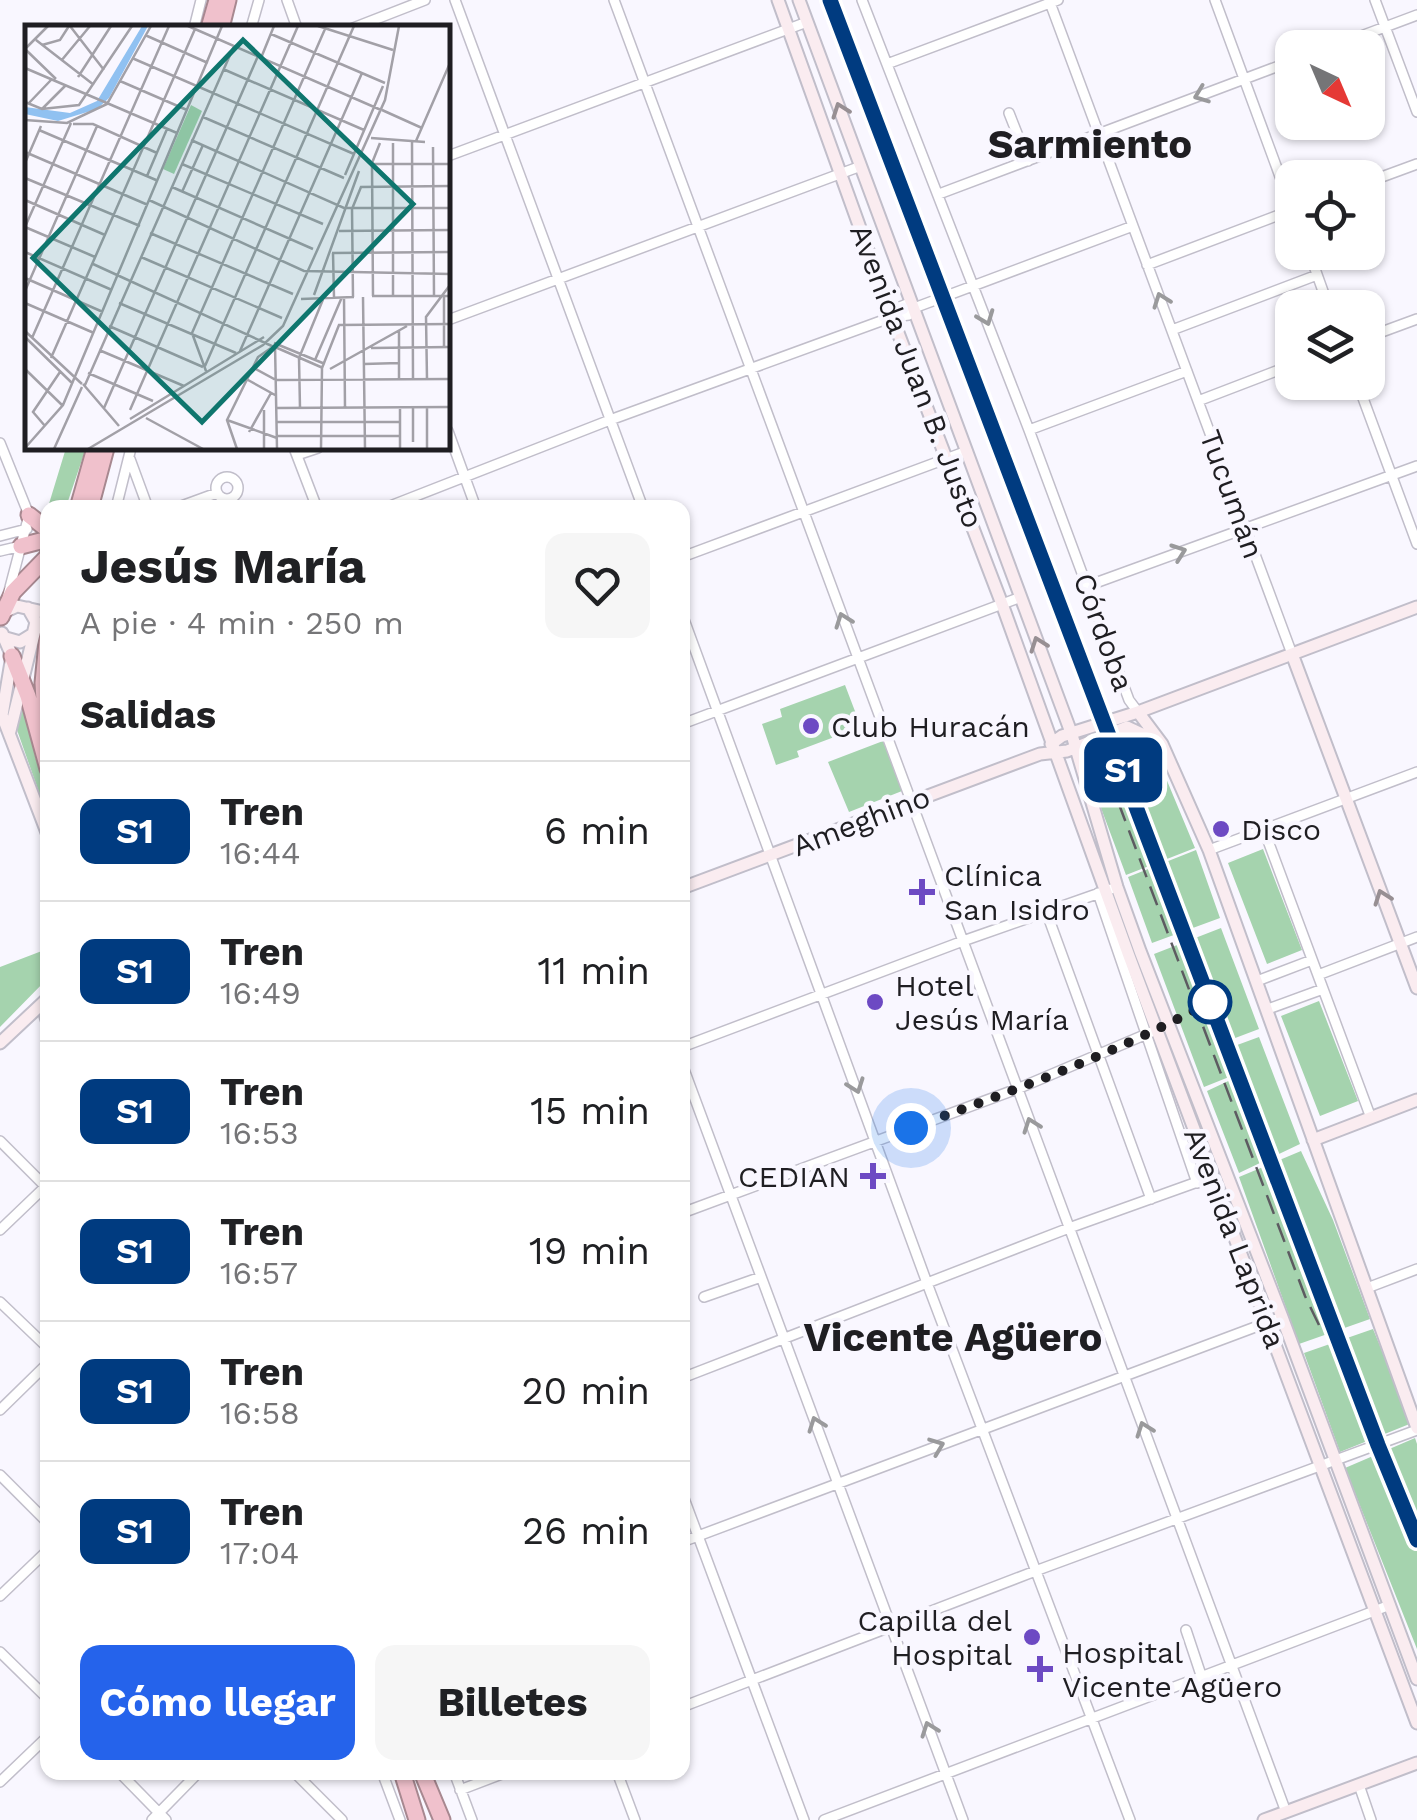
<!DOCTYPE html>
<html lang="es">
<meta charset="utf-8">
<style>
:root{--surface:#fff;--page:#f6f6f6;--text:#202124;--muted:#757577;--line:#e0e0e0;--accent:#2563eb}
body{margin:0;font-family:"Work Sans",sans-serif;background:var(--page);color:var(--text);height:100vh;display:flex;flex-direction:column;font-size:38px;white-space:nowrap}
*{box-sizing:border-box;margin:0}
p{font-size:32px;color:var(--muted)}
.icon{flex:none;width:55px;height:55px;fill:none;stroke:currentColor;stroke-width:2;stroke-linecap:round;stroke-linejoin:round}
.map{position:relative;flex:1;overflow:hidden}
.sheet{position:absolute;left:40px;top:500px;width:650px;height:1280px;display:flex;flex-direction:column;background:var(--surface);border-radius:20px;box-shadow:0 2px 8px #0004}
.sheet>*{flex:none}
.badge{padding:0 20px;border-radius:15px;font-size:35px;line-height:65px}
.needle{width:65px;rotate:136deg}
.buttons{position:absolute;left:1275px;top:30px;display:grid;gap:20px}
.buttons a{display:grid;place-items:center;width:110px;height:110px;border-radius:20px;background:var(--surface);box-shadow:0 2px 8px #0004;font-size:50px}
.you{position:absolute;width:50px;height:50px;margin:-25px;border:8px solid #fff;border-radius:50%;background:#1a73e8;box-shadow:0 0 0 15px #1a73e833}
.map>.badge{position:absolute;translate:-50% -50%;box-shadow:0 0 0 5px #fff}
h2{padding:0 40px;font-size:38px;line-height:90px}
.round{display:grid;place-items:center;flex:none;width:105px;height:105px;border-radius:20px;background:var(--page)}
.summary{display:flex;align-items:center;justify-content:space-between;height:170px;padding:0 40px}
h1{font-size:48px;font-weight:700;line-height:75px}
.action{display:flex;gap:20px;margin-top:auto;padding:20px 40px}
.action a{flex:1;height:115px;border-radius:20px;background:var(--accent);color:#fff;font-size:40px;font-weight:700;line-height:115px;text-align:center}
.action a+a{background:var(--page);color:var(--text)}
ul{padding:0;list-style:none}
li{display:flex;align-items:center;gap:30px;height:140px;padding:0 40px;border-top:2px solid var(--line)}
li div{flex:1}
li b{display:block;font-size:38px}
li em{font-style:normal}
li .badge{min-width:110px;font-weight:700;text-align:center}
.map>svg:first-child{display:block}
</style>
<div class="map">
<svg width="1417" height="1820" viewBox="0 0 1417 1820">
<rect width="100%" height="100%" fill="#f9f7ff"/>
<path fill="#a5d3ae" d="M66,448h20l-20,59h-18z
M845,685l16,42 -64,24 2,6 -23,8 -14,-41 20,-7 -2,-8z
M24,697l11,59 12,39v20l-30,-85z
M1125,736l28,11 42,101 -69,27 -47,-126z
M883,741l19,50 -53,21 -21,-50z
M1263,849l39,101 -35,14 -39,-101z
M1196,850l24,68 -68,25 -24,-66z
M1221,928l38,101 -37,14 12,32 -30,12 -50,-133z
M47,949v30l-47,48v-60z
M1319,1001l39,100 -38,15 -39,-100z
M1259,1037l41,107 -61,29 -32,-82 32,-15 -10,-28z
M1301,1151l32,69 37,99 -71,25 -60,-167z
M1373,1329l39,94 -72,29 -36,-99z
M1415,1438l2,6v205l-72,-181z"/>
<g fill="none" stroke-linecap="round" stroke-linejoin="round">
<defs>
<path id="street" d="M287,0l10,28
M455,0l188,508
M614,0l672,1812
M862,0l167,430 100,270 9,12
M1049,0l243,654
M1215,0l77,209
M1375,0l42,112
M194,28l7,-28
M251,28l8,-28
M353,28l72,-28
M1329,48l88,-33
M887,64l171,-64
M1009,113l19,48
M448,156l359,-134
M1368,182l49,-18
M939,194l353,-133
M1309,252l20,56
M1147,265l145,-55
M892,317l3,-8 12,-5 7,4
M448,320l413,-154
M1172,330l145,-55
M1368,337l49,-18
M1357,382l60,162
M1198,401l94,-36
M1029,430l158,-59
M448,431l28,77
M0,443l29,72 -21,80
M294,448l23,60
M297,455l21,-7
M130,459l18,49
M216 488a11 11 0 1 1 22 0a11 11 0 1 1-22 0Z
M116,508l15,-60
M176,508l41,-15
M385,508l225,-88 282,-103 17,-2 5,-7 219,-82
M0,536l27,-7
M0,551l21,-5
M682,557l285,-106
M1087,586l330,-120
M682,614l245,669 203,537
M682,724l339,-127
M1264,830l107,288
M1209,850l208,-78
M1098,893l99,290
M1046,911l105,288
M1318,975l99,-38
M1257,981l55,-21
M1268,1009l55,-20
M682,1047l281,-106 148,-52
M682,1064l281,756
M0,1141l48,48
M682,1213l335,-124 151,-64
M0,1230l48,-46
M1367,1288l50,-19
M704,1297l57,-20
M0,1302l48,46
M682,1378l387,-150 145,-52
M0,1410l48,-47
M0,1475l48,48
M682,1493l122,327
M682,1542l600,-225
M0,1596l48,-46
M1186,1630l16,48
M0,1652l48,47
M682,1707l356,-137 379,-140
M119,1772l47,48
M294,1772l48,48
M382,1772l18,48
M454,1772l18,48
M617,1772l18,48
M0,1782l48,-46
M1359,1785l12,35
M460,1790l47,-18
M152,1820l47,-48
M824,1820l566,-215"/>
<path id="secondary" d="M778,0l114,317 110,287 127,352 288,767
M799,0l273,735 45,152 23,64 142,366 135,362
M4,612l13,-6 31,7
M2,633l10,23 -10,59 46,120
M6,638l14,4 13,-8 3,-12 -8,-14
M1292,654l125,334
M1138,712l24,32 47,106 208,578
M10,731l25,-101
M1051,744l11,-8 76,-24 279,-105
M682,888l358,-134 27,-3 60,-24 32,15
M46,1017l2,6
M0,1043l48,-45
M1313,1140l104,-40
M1264,1820l153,-57"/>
<path id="highway" d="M209,28l8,-28
M221,28l7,-28
M78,508l17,-60
M90,508l16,-60
M29,515l19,15
M21,546l27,-7
M1,617l12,-25 35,-36
M12,656l16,40 20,73
M46,733l-3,-50 5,-51
M402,1772l15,48
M422,1772l20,48"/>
</defs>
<use href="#street" stroke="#c1beca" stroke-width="12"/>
<use href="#secondary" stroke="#c1beca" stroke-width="15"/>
<use href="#highway" stroke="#a78890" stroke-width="19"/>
<use href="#street" stroke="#fff" stroke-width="9"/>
<use href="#secondary" stroke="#faecf0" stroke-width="11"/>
<use href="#highway" stroke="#f0c1cc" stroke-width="15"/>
<path stroke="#5d5b61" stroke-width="2.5" stroke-dasharray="20 10" stroke-linecap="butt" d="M830,0l548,1445 39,96
M1112,773l5,26 188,497 14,29"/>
</g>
<defs><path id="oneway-chevron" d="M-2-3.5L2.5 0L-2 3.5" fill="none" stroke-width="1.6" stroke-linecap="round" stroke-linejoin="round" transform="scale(2.5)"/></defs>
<g stroke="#9a9a9c">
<use href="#oneway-chevron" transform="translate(1201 95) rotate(159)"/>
<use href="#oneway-chevron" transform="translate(1161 300) rotate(-110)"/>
<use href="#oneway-chevron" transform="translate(986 318) rotate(69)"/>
<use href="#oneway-chevron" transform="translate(1179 552) rotate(-20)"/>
<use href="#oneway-chevron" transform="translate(843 620) rotate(-110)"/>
<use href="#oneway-chevron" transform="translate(856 1086) rotate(70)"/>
<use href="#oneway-chevron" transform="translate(1031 1125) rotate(-110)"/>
<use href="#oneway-chevron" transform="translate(816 1424) rotate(-110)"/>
<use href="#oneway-chevron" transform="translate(1144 1429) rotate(-110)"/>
<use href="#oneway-chevron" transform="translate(937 1446) rotate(-21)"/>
<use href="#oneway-chevron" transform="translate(929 1729) rotate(-110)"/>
</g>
<g stroke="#978f93">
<use href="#oneway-chevron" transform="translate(840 110) rotate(-110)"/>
<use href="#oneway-chevron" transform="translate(1038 644) rotate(-110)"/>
<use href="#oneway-chevron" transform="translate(1382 897) rotate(-110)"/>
</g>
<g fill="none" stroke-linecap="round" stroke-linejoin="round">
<defs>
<path id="line" d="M830,0l548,1445 39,95"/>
</defs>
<use href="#line" stroke="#fff" stroke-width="22"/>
<use href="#line" stroke="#003b80" stroke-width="15"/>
<path stroke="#1f1e22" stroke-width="10" stroke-dasharray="0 18" d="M911,1128c101,-37 204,-74 299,-126"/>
</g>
<g fill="#6d4ac3" stroke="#f9f7ff" stroke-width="4">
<circle cx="811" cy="726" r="10"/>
<circle cx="1221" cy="829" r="10"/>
<path d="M917 877h10v10h10v10h-10v10h-10v-10h-10v-10h10z"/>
<circle cx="875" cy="1002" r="10"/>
<path d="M868 1161h10v10h10v10h-10v10h-10v-10h-10v-10h10z"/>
<circle cx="1032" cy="1637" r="10"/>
<path d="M1035 1654h10v10h10v10h-10v10h-10v-10h-10v-10h10z"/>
</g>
<circle fill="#fff" stroke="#003b80" stroke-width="5" cx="1210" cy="1002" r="20"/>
<g text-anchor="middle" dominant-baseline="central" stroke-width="9" stroke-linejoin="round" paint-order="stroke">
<g font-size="30" fill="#1f1e22" stroke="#f9f7ff">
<text transform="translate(917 376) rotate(69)">Avenida Juan B. Justo</text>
<text transform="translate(1232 494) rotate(70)">Tucumán</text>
<text transform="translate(1104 632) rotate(70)">Córdoba</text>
<text transform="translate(861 821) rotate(-21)">Ameghino</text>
<text transform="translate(1235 1238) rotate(69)">Avenida Laprida</text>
</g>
<g font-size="30" fill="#1f1e22" stroke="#f9f7ff" text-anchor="start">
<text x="831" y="726">Club Huracán</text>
<text x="1241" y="829">Disco</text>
<text x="944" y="875">Clínica<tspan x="944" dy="34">San Isidro</tspan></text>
<text x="895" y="985">Hotel<tspan x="895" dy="34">Jesús María</tspan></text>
<text x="850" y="1176" text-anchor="end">CEDIAN</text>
<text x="1012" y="1620" text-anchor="end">Capilla del<tspan x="1012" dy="34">Hospital</tspan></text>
<text x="1062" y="1652">Hospital<tspan x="1062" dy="34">Vicente Agüero</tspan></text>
</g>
<g font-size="40" font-weight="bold" fill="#1f1e22" stroke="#f9f7ff">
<text x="1090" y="144">Sarmiento</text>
<text x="953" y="1337">Vicente Agüero</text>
</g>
</g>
<g transform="translate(25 25)">
<rect width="425" height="425" fill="#f9f7ff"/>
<path d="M166,80l11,6 -28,63 -11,-5z" fill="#a5d3ae"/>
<path d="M117,1h6l-39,72 -12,11 -39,12 -33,-7v-7l45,6 27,-12z" fill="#90c1f1"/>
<path fill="none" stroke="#a2a0a7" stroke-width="2.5" d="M45,1l34,44M163,1l193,84M293,1l75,24M246,9l114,49M120,10l63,28M11,15l58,45M17,20l18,-5 9,-14M0,24l31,30M0,24l23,-23M107,33l222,96M236,33l13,-32M36,36l29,-35M0,43l152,65M198,44l141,61M53,52l33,-51M95,56l67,29M0,77l17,7 37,-4 53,-79M3,79l23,-24M17,84l23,-23M357,85l40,18M178,92l141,61M0,95l42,3 40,-19 44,-78M48,99h20l64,29M14,105l117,50M346,113l54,4M166,115l153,68h106M391,116l34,-78M387,117l1,237M368,118v153M408,122l1,149M0,127l123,53M0,138l16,-37M157,139l141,60M347,139h78M320,150l38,-89M122,151l20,-47M0,153l115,48M147,162l141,62M157,167l21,-47M0,175l80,35M124,175l155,71 146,3M0,202l46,-104M0,202l70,30M314,206l111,-1M125,208l143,61M0,227l87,38M307,228l118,-1M308,228l1,44M116,232l141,61M68,239l181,83M0,253l78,34M0,266l72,-165M289,270l45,-124M347,271h78M348,271l-1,-133 8,-20M319,272l1,111M328,272l-1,-88 9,-22 89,-1M338,272l2,152M276,274l53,-2M0,278l69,30M94,278l117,50M84,301l94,41M0,306l57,53M374,306v48M0,312l48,47M7,313l137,-312M249,318l51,21M250,319l2,105M250,322l48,21M419,322v-51M346,323l79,-1M74,325l85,36M215,326l122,-278M26,333l144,-329M290,335l27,-63M339,339l35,-1M180,341l149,-340M229,343l22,12 174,-1M0,344l38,37M305,344l77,-43M181,346l-14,-38 133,-304M63,348l65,28M402,354l-1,-62 24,-32M223,355l27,15M58,359l36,42M60,360l149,-339M375,382v42M388,382v35M402,382v42M79,383l154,-352M251,383l174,-1M275,383l-1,-50 25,-61M105,385l168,-384M239,385v39M121,393l57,31M105,394l134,-82M202,395l50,18M252,397h123M20,401l-12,-14 27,-40M224,407l22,-39M252,411h123M0,423l38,-43 159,-379M29,424l28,-62M63,424l175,-104 20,-19 102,-226 14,-74M212,424l-10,-29 31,-63 13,-9M296,424l1,-81 17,-43 111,-1M325,424h50"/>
<path fill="#0f766e" fill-opacity="0.15" stroke="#0f766e" stroke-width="5" d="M218,15l170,164 -211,218 -169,-164z"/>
<rect width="425" height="425" fill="none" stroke="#1f1e22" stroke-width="5"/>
</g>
</svg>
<div class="buttons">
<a><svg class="needle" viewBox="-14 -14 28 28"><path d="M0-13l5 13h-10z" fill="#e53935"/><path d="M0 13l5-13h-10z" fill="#757577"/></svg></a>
<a><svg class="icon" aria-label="locate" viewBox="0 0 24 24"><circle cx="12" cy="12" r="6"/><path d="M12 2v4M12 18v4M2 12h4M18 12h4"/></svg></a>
<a><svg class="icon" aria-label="layers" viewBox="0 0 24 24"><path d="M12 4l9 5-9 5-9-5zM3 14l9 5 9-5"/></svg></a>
</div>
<div class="you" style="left:911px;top:1128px"></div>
<b class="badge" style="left:1123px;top:770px;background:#003b80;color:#fff">S1</b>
<section class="sheet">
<div class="summary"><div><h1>Jesús María</h1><p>A pie · 4 min · 250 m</p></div><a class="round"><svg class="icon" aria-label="heart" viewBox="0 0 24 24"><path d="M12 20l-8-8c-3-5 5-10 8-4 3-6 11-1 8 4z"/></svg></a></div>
<h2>Salidas</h2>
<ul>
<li><span class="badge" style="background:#003b80;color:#fff">S1</span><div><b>Tren</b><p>16:44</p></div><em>6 min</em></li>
<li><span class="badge" style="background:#003b80;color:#fff">S1</span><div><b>Tren</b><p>16:49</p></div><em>11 min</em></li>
<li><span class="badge" style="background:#003b80;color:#fff">S1</span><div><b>Tren</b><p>16:53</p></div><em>15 min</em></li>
<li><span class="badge" style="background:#003b80;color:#fff">S1</span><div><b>Tren</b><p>16:57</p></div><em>19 min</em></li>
<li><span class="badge" style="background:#003b80;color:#fff">S1</span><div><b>Tren</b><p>16:58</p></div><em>20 min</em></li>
<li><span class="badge" style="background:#003b80;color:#fff">S1</span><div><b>Tren</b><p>17:04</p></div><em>26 min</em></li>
</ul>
<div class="action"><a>Cómo llegar</a><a>Billetes</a></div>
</section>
</div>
